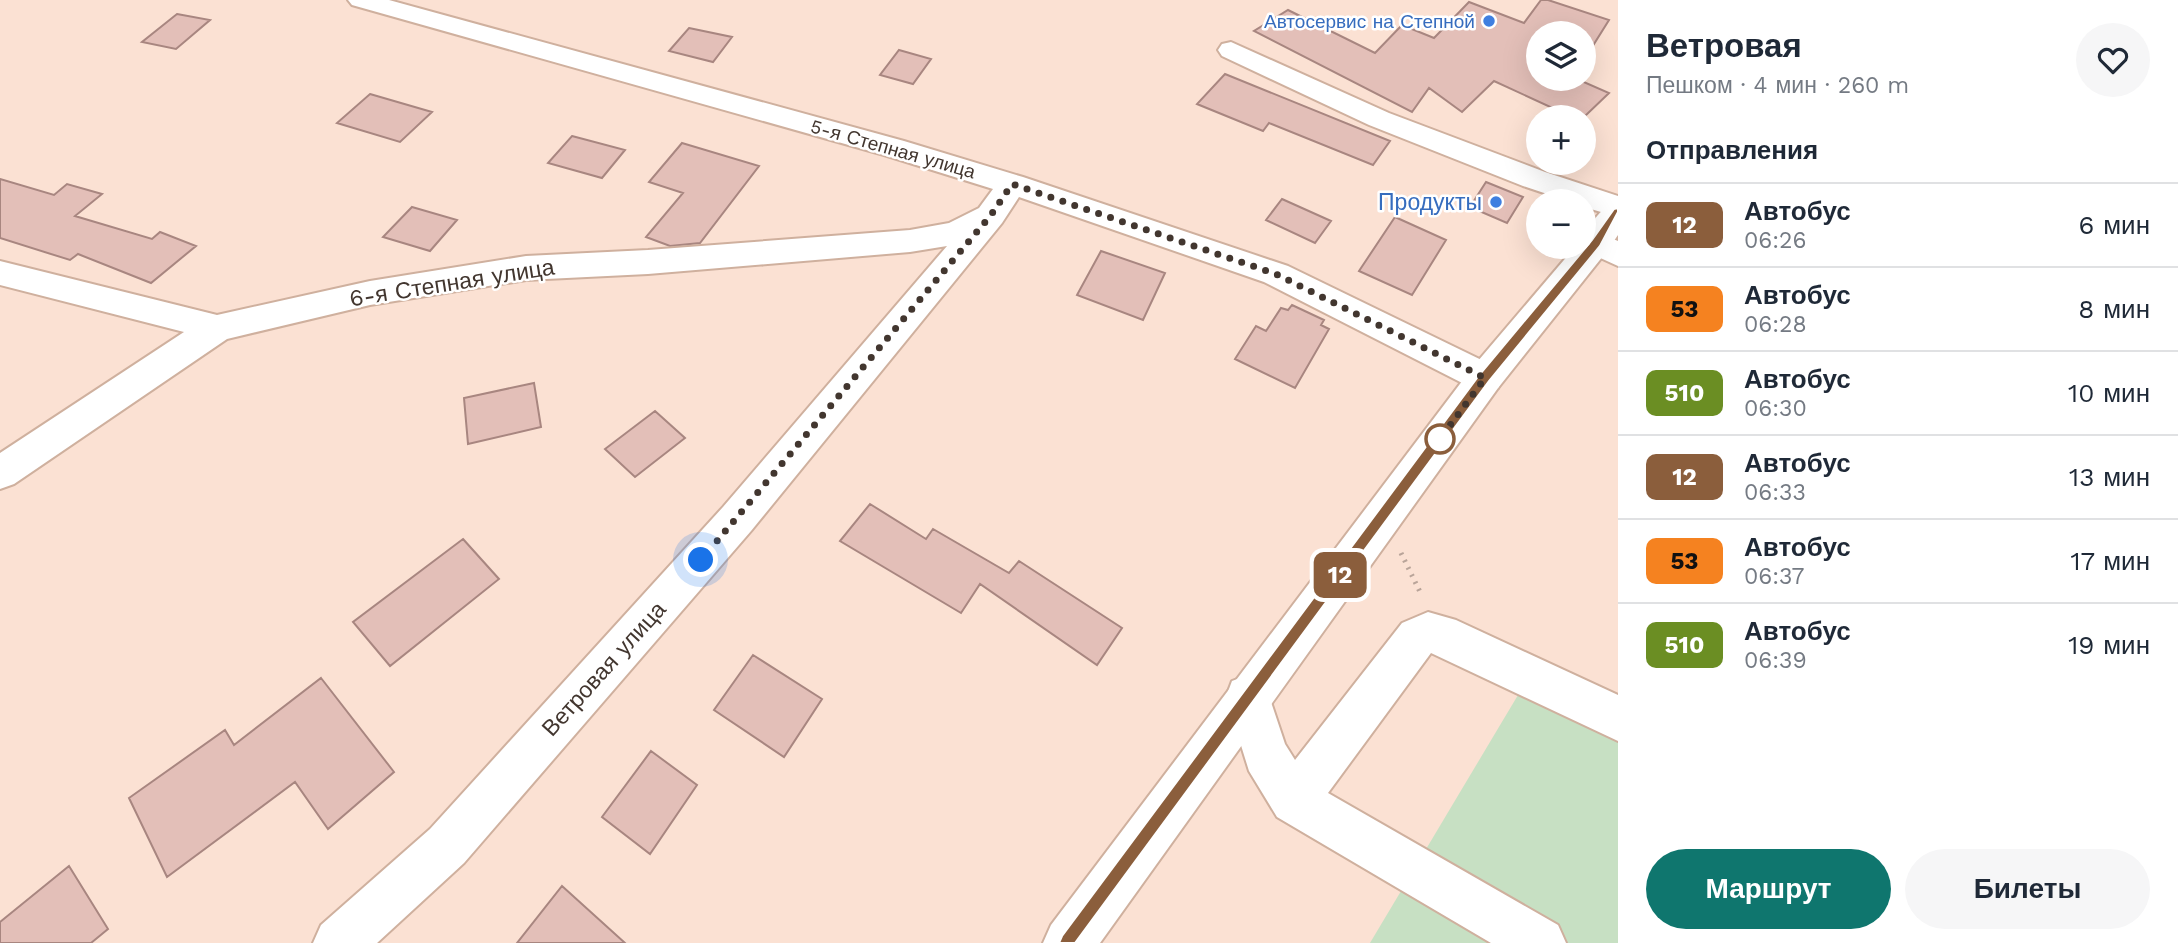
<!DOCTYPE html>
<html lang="ru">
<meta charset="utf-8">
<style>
:root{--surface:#fff;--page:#f6f6f7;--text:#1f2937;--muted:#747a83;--line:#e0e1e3;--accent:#0f766e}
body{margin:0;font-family:"Work Sans",sans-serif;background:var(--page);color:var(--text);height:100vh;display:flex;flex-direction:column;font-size:26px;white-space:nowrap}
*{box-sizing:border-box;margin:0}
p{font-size:23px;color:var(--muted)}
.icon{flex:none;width:38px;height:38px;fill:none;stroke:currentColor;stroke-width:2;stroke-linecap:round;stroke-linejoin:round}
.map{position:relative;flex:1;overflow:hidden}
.side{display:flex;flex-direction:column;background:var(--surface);width:560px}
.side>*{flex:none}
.badge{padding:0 14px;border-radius:10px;font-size:24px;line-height:46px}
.controls{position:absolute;left:1526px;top:21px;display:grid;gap:14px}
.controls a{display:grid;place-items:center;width:70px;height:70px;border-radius:50%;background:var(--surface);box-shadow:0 7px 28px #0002;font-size:35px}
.you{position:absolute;width:35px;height:35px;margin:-18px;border:5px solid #fff;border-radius:50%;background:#1a73e8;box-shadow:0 0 0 10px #1a73e833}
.map>.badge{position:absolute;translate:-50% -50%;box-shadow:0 0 0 4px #fff}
h2{padding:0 28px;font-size:26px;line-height:63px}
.round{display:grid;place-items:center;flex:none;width:74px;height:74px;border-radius:37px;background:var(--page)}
.head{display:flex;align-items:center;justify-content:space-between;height:119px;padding:0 28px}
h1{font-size:33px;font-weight:700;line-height:52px}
.cta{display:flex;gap:14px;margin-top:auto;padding:14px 28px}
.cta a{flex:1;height:80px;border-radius:42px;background:var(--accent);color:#fff;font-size:28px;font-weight:700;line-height:80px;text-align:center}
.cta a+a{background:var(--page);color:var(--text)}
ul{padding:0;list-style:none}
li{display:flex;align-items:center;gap:21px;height:84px;padding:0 28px;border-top:2px solid var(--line)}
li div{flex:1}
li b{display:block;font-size:26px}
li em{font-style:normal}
li .badge{min-width:77px;font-weight:700;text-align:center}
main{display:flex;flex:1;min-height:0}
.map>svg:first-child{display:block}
</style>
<main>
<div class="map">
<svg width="1618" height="943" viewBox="0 0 1618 943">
<rect width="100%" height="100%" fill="#fbe1d3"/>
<path fill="#c7e0c3" d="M1524,685l94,29v229h-248z"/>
<path fill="#e3bfb8" stroke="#a88680" stroke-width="2" d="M1541,0h7l61,20 -25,40v-27h-46v46h39l32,14 -25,24h-12l-78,-36 -32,31 -33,-24 -17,24 -158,-81 34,-21 87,43 27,-28 32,13 35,-36 55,21z
M177,14l33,6 -34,29 -34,-7z
M689,28l43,9 -19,25 -44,-11z
M899,50l32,9 -18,25 -33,-9z
M1225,74l165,67 -17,24 -104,-42 -6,8 -66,-27z
M370,94l62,18 -32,30 -63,-19z
M572,136l53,14 -23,28 -54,-15z
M682,143l77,23 -59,77 -30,3 -24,-9 37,-44 -34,-11z
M0,179l54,16 13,-11 35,10 -27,22 77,23 8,-7 36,14 -45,37 -73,-29 -8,6 -70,-22z
M1486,182l37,15 -16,26 -37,-16z
M1282,199l49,22 -16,22 -49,-23z
M412,207l45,13 -27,31 -47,-14z
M1395,217l51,23 -34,55 -53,-24z
M1101,251l64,22 -22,47 -66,-25z
M1292,305l32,15 -3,5 8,4 -34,59 -60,-29 21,-33 10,5 15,-23 7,2z
M534,383l7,44 -73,17 -4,-46z
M655,411l30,27 -50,39 -30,-28z
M870,504l56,35 7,-10 76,44 10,-12 103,67 -25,37 -117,-81 -19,29 -121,-72z
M463,539l36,40 -109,87 -37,-44z
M753,655l69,44 -38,58 -70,-47z
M321,678l73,94 -66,57 -33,-47 -128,95 -38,-79 96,-68 9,15z
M651,751l46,34 -47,69 -48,-37z
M69,866l39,63 -17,14h-91v-21z
M562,886l63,57h-108z"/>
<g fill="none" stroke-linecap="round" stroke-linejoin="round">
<defs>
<path id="street" d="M348,0h41l515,141 119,36 265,89 210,102 5,10 -5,10 -13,4 -13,-4 -208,-106 -245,-85 -17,26 -251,308 -287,332 -87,80h-64l8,-18 109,-96 293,-322 224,-261 -37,6 -262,22 -122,6 -156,25 -143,34 -213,145 -14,5v-36l184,-121 -184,-47v-24l217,54 153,-34 156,-25 122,-6 262,-20 39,-7 30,-15 14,-19 -109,-34 -532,-150z
M1231,42l158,71 156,59 73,24v21l-34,-10v-6h-16l-45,-15 -154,-61 -147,-69 -4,-6 4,-6z
M1596,232l22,9v25l-33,-15 -3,-4 3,-12z
M1428,612l28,8 162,75v46l-187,-88 -103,140 230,132 8,18h-75l-214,-126 -28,-46 -23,-74 6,-16 16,-6 16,6 21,63 10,16 107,-137z"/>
<path id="secondary" d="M1618,201v34l-11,16 -109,137 -398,555h-57l8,-18 421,-557 103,-121h9c0,-18 17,-41 34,-46z"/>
</defs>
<use href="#street" stroke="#cfb09e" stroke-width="4"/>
<use href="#secondary" stroke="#cfb09e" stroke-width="4"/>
<path stroke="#b9a499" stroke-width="5" stroke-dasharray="2 6" stroke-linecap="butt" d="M1401,553l21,43"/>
<use href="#street" fill="#fff" fill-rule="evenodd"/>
<use href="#secondary" fill="#fff" fill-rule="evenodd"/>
</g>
<path fill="#8b5e3c" stroke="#fff" stroke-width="2" d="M1618,208v4l-18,34 -111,135 -414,562h-16l3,-7 418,-562 112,-134 22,-31z"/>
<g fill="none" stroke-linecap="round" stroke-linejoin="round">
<path stroke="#42362f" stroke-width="7" stroke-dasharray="0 12.6" d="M701,560l290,-345 21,-31 264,90 209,104 -45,61"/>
</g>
<g fill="#3f7fe0" stroke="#fff" stroke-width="2.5">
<circle cx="1489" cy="21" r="7"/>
<circle cx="1496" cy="202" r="7"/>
</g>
<circle fill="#fff" stroke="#8b5e3c" stroke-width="3.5" cx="1440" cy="439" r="14"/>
<g text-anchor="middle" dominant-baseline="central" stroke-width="5" stroke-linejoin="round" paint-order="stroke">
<g font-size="19" fill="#366cbe" stroke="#fff" text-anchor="end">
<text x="1475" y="21">Автосервис на Степной</text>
</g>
<g font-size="19" fill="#42362f" stroke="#fff">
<text transform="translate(893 149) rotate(16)">5-я Степная улица</text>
</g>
<g font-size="23" fill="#366cbe" stroke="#fff" text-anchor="end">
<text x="1482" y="202">Продукты</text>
</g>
<g font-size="23" fill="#42362f" stroke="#fff">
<text transform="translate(452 283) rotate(-9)">6-я Степная улица</text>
<text transform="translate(604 669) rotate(-48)">Ветровая улица</text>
</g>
</g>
</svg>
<div class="controls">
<a><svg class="icon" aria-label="layers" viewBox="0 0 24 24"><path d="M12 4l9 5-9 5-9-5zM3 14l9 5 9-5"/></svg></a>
<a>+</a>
<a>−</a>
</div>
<div class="you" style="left:701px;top:560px"></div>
<b class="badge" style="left:1340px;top:575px;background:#8b5e3c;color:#fff">12</b>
</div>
<section class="side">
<div class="head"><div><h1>Ветровая</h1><p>Пешком · 4 мин · 260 m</p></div><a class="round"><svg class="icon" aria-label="heart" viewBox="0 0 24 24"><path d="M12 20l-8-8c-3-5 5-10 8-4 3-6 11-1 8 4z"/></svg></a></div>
<h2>Отправления</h2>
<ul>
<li><span class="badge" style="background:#8b5e3c;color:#fff">12</span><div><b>Автобус</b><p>06:26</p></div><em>6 мин</em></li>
<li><span class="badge" style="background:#f58220;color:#111">53</span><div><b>Автобус</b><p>06:28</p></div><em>8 мин</em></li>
<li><span class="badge" style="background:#6b8e23;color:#fff">510</span><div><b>Автобус</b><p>06:30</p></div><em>10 мин</em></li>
<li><span class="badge" style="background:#8b5e3c;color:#fff">12</span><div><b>Автобус</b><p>06:33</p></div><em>13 мин</em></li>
<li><span class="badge" style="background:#f58220;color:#111">53</span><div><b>Автобус</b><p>06:37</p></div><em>17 мин</em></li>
<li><span class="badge" style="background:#6b8e23;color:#fff">510</span><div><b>Автобус</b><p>06:39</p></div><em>19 мин</em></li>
</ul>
<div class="cta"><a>Маршрут</a><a>Билеты</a></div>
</section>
</main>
